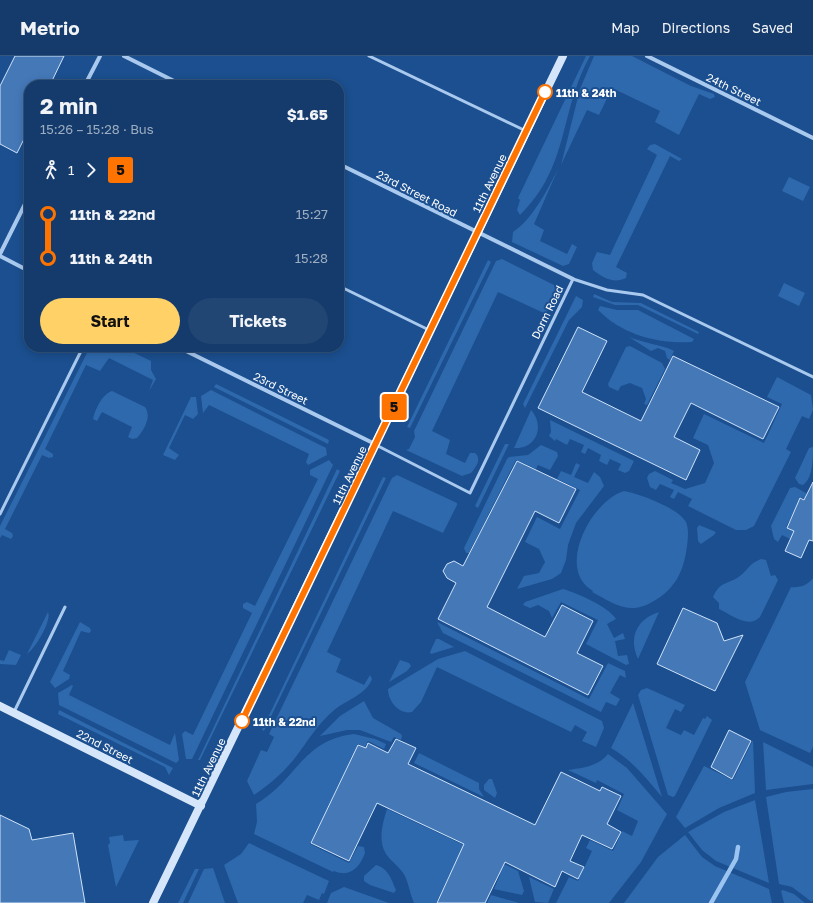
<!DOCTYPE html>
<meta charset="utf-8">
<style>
:root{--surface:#143b6b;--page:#214673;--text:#f1f3f6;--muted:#9dadc1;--line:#33557e;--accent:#ffd166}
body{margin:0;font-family:"Golos Text",sans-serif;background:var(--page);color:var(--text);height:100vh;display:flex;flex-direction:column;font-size:15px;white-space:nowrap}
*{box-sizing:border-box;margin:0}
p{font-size:13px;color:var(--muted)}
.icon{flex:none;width:22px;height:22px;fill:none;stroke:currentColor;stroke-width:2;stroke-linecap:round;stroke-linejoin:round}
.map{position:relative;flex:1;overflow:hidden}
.details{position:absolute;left:24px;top:24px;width:320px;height:272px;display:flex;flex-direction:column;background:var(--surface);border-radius:16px;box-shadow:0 2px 10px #0003,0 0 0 1px var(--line)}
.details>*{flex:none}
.badge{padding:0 8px;border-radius:3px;font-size:14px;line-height:26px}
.map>.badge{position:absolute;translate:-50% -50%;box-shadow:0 0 0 2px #fff}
.legs{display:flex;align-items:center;gap:6px;height:44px;padding:0 16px;font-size:13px}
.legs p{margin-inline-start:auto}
.headline{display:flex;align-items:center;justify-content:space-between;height:68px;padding:0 16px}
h1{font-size:22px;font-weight:700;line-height:30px}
.primary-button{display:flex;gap:8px;margin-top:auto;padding:8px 16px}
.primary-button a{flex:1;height:46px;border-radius:24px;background:var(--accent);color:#111;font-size:16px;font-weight:700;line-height:46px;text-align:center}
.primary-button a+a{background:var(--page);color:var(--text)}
ul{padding:0 16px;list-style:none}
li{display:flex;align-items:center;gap:14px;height:44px;font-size:15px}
li i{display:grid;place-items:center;width:6px;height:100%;margin:0 5px;background:currentColor}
li i::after{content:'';width:10px;height:10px;margin:-5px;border:3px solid;border-radius:50%;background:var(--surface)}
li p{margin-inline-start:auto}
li:first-child i{background:linear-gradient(#0000 50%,currentColor 0)}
li:last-child i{background:linear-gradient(currentColor 50%,#0000 0)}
header{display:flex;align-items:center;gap:24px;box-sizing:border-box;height:56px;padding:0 20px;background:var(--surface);border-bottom:1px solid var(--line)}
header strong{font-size:19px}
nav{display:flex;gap:22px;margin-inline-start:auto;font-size:14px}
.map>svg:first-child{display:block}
</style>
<header>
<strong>Metrio</strong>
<nav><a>Map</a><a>Directions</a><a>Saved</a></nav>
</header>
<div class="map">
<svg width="813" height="847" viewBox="0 0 813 847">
<rect width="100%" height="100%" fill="#1b4f8f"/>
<path fill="#2e69ad" d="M586,0h4c-31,56 -20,110 -70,159l-3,-5 3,-10 -2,-2z
M594,0h38l59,30 23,8 1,3 -5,2 -11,-5 -20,41 -24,-13 5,-11 -48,-23 -13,27 -12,-5 -26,55 19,-76z
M655,88l27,15 -3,2 -9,-5 -54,111 11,6 -1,5c-12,6 -23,0 -33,-8l-1,-7 5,-11 13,3 47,-100 -10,-6 3,-4z
M559,111l-25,57 10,6 -4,11 27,13 5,-10 5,3 -8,17 -6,2 -51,-24 1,-10c20,-13 36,-45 46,-65z
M789,121l21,10 -7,14 -21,-10z
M502,203l58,29 -14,26 -48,-22 -66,139 18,9 -4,14 19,9 5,-10h5c7,6 1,14 -4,20l-9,3 -56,-26 3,-1 6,-12 -1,-6 82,-170z
M488,204l3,2 -81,166 -3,-1z
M784,227l21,10 -6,13 -21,-10z
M594,238l18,8 29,1 58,29 -1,2 -60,-29h-23l-22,-8z
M576,240l7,4 -1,7 -13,13 -44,88 -2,-4z
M600,250l17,4h21l56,29 -2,3c-35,2 -69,-7 -94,-32z
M629,281c9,4 43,11 45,14l-4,9 -3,-2 -2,-7 -7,-3 -7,3z
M630,290l32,17 3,6 -18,36 -3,-1 2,-5 -4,-11 -12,-5 -9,3 -3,5 -9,-4 -1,-3 18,-37z
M90,291h32l29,14v9l5,9 -7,12 4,-11 -44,-22 -9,13 -14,-6 -41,84 8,5v3l-4,1 -7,-3 -37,74 7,4 1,3 -2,3 -9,-4 -2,3v-12z
M777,321l34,18 2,15 -4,9 -7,-3 -16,33 5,3 -37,74 -8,4h-10l-48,-24 4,-7 -14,-7 -4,7 -4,-2 4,-7 -14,-6 -4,6 -6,-3 -3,-9 2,-4 6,-3 18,9 -2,3 14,6 20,-6 9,-20 -6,-18 -15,-7 11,-24 60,29 18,-39 -15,-7z
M216,328l113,56 -1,4 -114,-57z
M211,334l115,58 1,7 -19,10 -2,-3 3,-8 -100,-49 -6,8 -2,-17z
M112,335l33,16c7,10 -1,23 -8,31l-5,1 -4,-2 4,-10 -30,-15 -5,9 -4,-2c2,-9 9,-25 19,-28z
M191,341h5l2,17 -5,5 -8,-4 -16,33 10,7 -4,5 -12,-5z
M531,354c14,15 6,40 -17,38z
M550,364l84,41 -5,10 -4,2 -7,-3 3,-6 -11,-5 -3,6 -8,-4 2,-6 -13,-7 -3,6 -4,-2 3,-7 -14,-6 -3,6 -11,-6 -1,2 -6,-5 2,-4z
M505,388h4l-31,64 -3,-2z
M541,389l16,7 1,4 -8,14 -12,-5 -2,4 -20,-9 -47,93h-3l-2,-5 43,-89 2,-2 19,-2z
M813,391c0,12 0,31 -10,38l-4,-1 -4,-6 14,-30z
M329,404l4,5 -141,294h-6l-4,-25 3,-3 8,4 59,-122 -9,-5v-4l4,-2 8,4 63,-127 -8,-4v-5z
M576,407l4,2 -6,12 14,6 6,-11 6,5 4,9 -28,37 -8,22 -2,15 -5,13 -9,6 -35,10 7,-13 15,-3 6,-11 -6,-13 -14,-7 12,-25 23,12 20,-39 -23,-11 4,-8 10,4z
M337,413l3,2 -140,289h-2z
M397,419l60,28v2l-14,28 -50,-22 -66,141 14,7 -5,13 28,13 6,-10 2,4c-6,16 -26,21 -39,32 -16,14 -26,31 -38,47 -12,15 -26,27 -41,37l-7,-14 14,-31 6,2 7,-15 -5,-3 123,-256z
M383,421l3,1 -122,253 -2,-1z
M795,431l11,6 2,8 -7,-4 -15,30 8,4 -4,8 -8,-4 -4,7 -4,-3 -3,-13 19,-38z
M624,435c16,3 54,17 62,31 3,7 2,17 1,24 -3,25 -12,44 -35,56 -7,4 -13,6 -21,6 -13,0 -27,-10 -39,-16l1,-1c-38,-22 -2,-90 31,-100z
M699,469l17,7 -2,3 -13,9 -3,-3 -1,-13z
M761,503l5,1 5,16 4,-1 3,5 -18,37c-12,12 -28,-2 -41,-8v-6l-6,-6c7,-15 12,-12 24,-19 11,-7 11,-14 24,-19z
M813,522v169l-3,6 -50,-23 -15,-48 46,-95c9,1 17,-2 22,-9z
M563,533c14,4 46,18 53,30l-9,5 7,14 9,-5 2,6 -10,2 3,15 9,-1 2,9 -3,1 -40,-21 12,-24 -37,-18 -9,16 -3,-7 -11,-6 -8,3 -7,-3 2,-3z
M48,556c4,9 -13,37 -21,42z
M659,556l-21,47c-10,-22 -1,-40 21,-47z
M80,566l10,6 1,3 -2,2 -8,-2 -18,40 7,4 -1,4 -14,9 -5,-6z
M437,566l152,77 19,-36 17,8 1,7 -6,-3 -10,18 10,6 -4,7 -10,-4 -5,10 -158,-79z
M436,583h3l15,8 -23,7 -1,-2z
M9,594l12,5 -5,10 -16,-1v-4l4,1z
M465,595l137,70 2,7 -8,19 -14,-6 5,-9 -12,-7 -4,7 -134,-65 -16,35 -9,10c-13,3 -24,-11 -24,-23l50,-30z
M400,604l9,3 2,3 -4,5 -18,11z
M72,629l1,1 -4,9 101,50 5,-12 4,27 -3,3 -117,-58 -1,-12z
M647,632l38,17 -4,7 -6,-3 -9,19 15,7 3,-5 10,5 9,-17 2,1 2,-3 5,4 -37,76 -2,1 -5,-2 -30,-100 3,-5z
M364,645l9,17 28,16 1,2 -1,4 -7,-3 -3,5 -31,-12h-13l-27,6 20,-20z
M633,647l29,94c-15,-18 -30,-37 -51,-49z
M59,654l114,58 -4,7 -4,-8 -107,-53z
M354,678l21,5 11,5 -2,5 -16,-8 -3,6 -7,-3 -48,100 39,19 9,-17 6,1 1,6c-5,14 -15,25 -31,18l-1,1 -79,-38 3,-12 -1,-18c41,-24 46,-64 98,-70z
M753,684l2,53 -36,15 -34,20 -9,-11 28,-51 29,14z
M763,686l50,25v17l-47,6z
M419,697l60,30v6l5,8 -70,-34z
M608,698l19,14 40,46 -26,48 -32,41h-53l13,-26 9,4 14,-30 -6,-3 4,-8 23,11 9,-20 10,5 6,-15 -21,-11 7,-16 -27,-14 -1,3 -28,-13c15,-2 30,-4 40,-16z
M489,723h3l5,14 -2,5 -11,-8v-5z
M813,733v110l-1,3 -20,-15 -13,-3 -13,-87 20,-5z
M755,744l14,83 -53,-22 -14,-11 -14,-18 36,-20z
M387,753l77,36 -28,58h-22c-4,-9 -5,-18 -9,-27 -4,-7 -9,-11 -14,-16 -15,-14 -9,-35 -4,-51z
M123,779l1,6 15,-1 -23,47 -8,-42 2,-2 -1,-6z
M685,779l17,22 13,9 54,23 3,14h-148l34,-46z
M249,787l80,38 -5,13 -2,-1 -3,7 -12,-5 -4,8h-65l-14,-38 17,-11z
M488,800l30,15 6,20 -2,4 -28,-6 6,-14 -17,-8z
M376,809c13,4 15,14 20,25l-2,3 -24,-8 -6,-4v-5z
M213,812l12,35h-37l16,-34z
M195,813h4l-16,34h-5z
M529,821l25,12 -6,14 -13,-1z
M344,831l45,16h-62l4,-10z
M783,834l11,4 11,9h-21l-3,-12z
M491,839l28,8h-32z"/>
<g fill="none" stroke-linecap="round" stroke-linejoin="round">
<path stroke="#9cc4f0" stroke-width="4.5" d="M711,847l25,-44 2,-12"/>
</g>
<path fill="#4478b7" stroke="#cfe3fa" d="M15,0h49l-14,29h-21v44l-12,24 -17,-9v-58z
M578,271l29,14 -25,51 59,29 32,-65 106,51 -16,32 -72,-36 -17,34 26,13 -14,30 -148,-72z
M517,405l59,28 -17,34 -24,-12 -48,96 58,30 17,-32 31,16 -16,32 26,13 -15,29 -150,-76 18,-36 -9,-5 -4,-7 4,-7 7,-3 9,5z
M813,426v59l-4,-1 -8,18 -16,-7 9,-20 -7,-3 13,-30 4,2z
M683,552l34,15 7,18 19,-6 -28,56 -58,-27z
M729,674l22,11 -19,38 -21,-12z
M396,683l20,9 -8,16 127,61 26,-53 39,19 2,-4 19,9 -14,28 14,8 -9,17 -30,-14 -12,26 14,6 -6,12 -16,-8 -7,16 -50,-25 -20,41h-48l27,-59 -87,-41 -28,58 -38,-18 47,-98 8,3 2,-5 20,10z
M0,759l29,14 3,11 41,-7 12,70h-85z"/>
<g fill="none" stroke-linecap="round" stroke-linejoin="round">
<path stroke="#a9c9ee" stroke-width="3" d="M369,0l157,75
M339,230l90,44
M376,389l94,48 103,-214 34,11 36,5 170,82
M0,458l83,-167
M14,656l51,-105"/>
<path stroke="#a9c9ee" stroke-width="4" d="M124,0l58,29
M647,0l166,82
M85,29l15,-29
M339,108l234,115
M0,198l29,-58
M0,200l29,15
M178,291l197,97"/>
<path stroke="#d6e6fa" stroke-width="8" d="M0,650l201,100
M153,847l410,-847"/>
</g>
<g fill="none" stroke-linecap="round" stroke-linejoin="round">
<defs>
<path id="line-1" d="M242,665l303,-629"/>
</defs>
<use href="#line-1" stroke="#fff" stroke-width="9"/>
<use href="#line-1" stroke="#ff7300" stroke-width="6"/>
</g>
<g fill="#fff" stroke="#ff7300" stroke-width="2">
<circle cx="545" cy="36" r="7"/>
<circle cx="242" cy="665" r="7"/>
</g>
<g text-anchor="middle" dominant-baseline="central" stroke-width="4" stroke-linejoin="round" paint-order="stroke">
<g font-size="11" fill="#fff" stroke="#1b4f8f">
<text transform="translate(734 33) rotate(26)">24th Street</text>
<text transform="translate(489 127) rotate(-64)">11th Avenue</text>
<text transform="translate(417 137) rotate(27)">23rd Street Road</text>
<text transform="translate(547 256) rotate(-64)">Dorm Road</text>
<text transform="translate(281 332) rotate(26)">23rd Street</text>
<text transform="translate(349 419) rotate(-64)">11th Avenue</text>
<text transform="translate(105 690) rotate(27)">22nd Street</text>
<text transform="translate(208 711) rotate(-64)">11th Avenue</text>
</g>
<g font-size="11" font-weight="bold" fill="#fff" stroke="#1b4f8f" text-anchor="start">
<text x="556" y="36">11th &amp; 24th</text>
<text x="253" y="665">11th &amp; 22nd</text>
</g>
</g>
</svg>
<b class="badge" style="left:394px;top:351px;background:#ff7300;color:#111">5</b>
<section class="details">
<div class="headline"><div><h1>2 min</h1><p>15:26 – 15:28 · Bus</p></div><b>$1.65</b></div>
<div class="legs"><svg class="icon" aria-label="walk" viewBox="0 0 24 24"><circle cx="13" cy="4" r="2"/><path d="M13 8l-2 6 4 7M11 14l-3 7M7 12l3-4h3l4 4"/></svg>1<svg class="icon" aria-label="forward" viewBox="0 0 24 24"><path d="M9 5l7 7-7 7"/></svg><b class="badge" style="background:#ff7300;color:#111">5</b></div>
<ul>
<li><i style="color:#ff7300"></i><b>11th &amp; 22nd</b><p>15:27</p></li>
<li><i style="color:#ff7300"></i><b>11th &amp; 24th</b><p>15:28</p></li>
</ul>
<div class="primary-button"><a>Start</a><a>Tickets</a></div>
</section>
</div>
